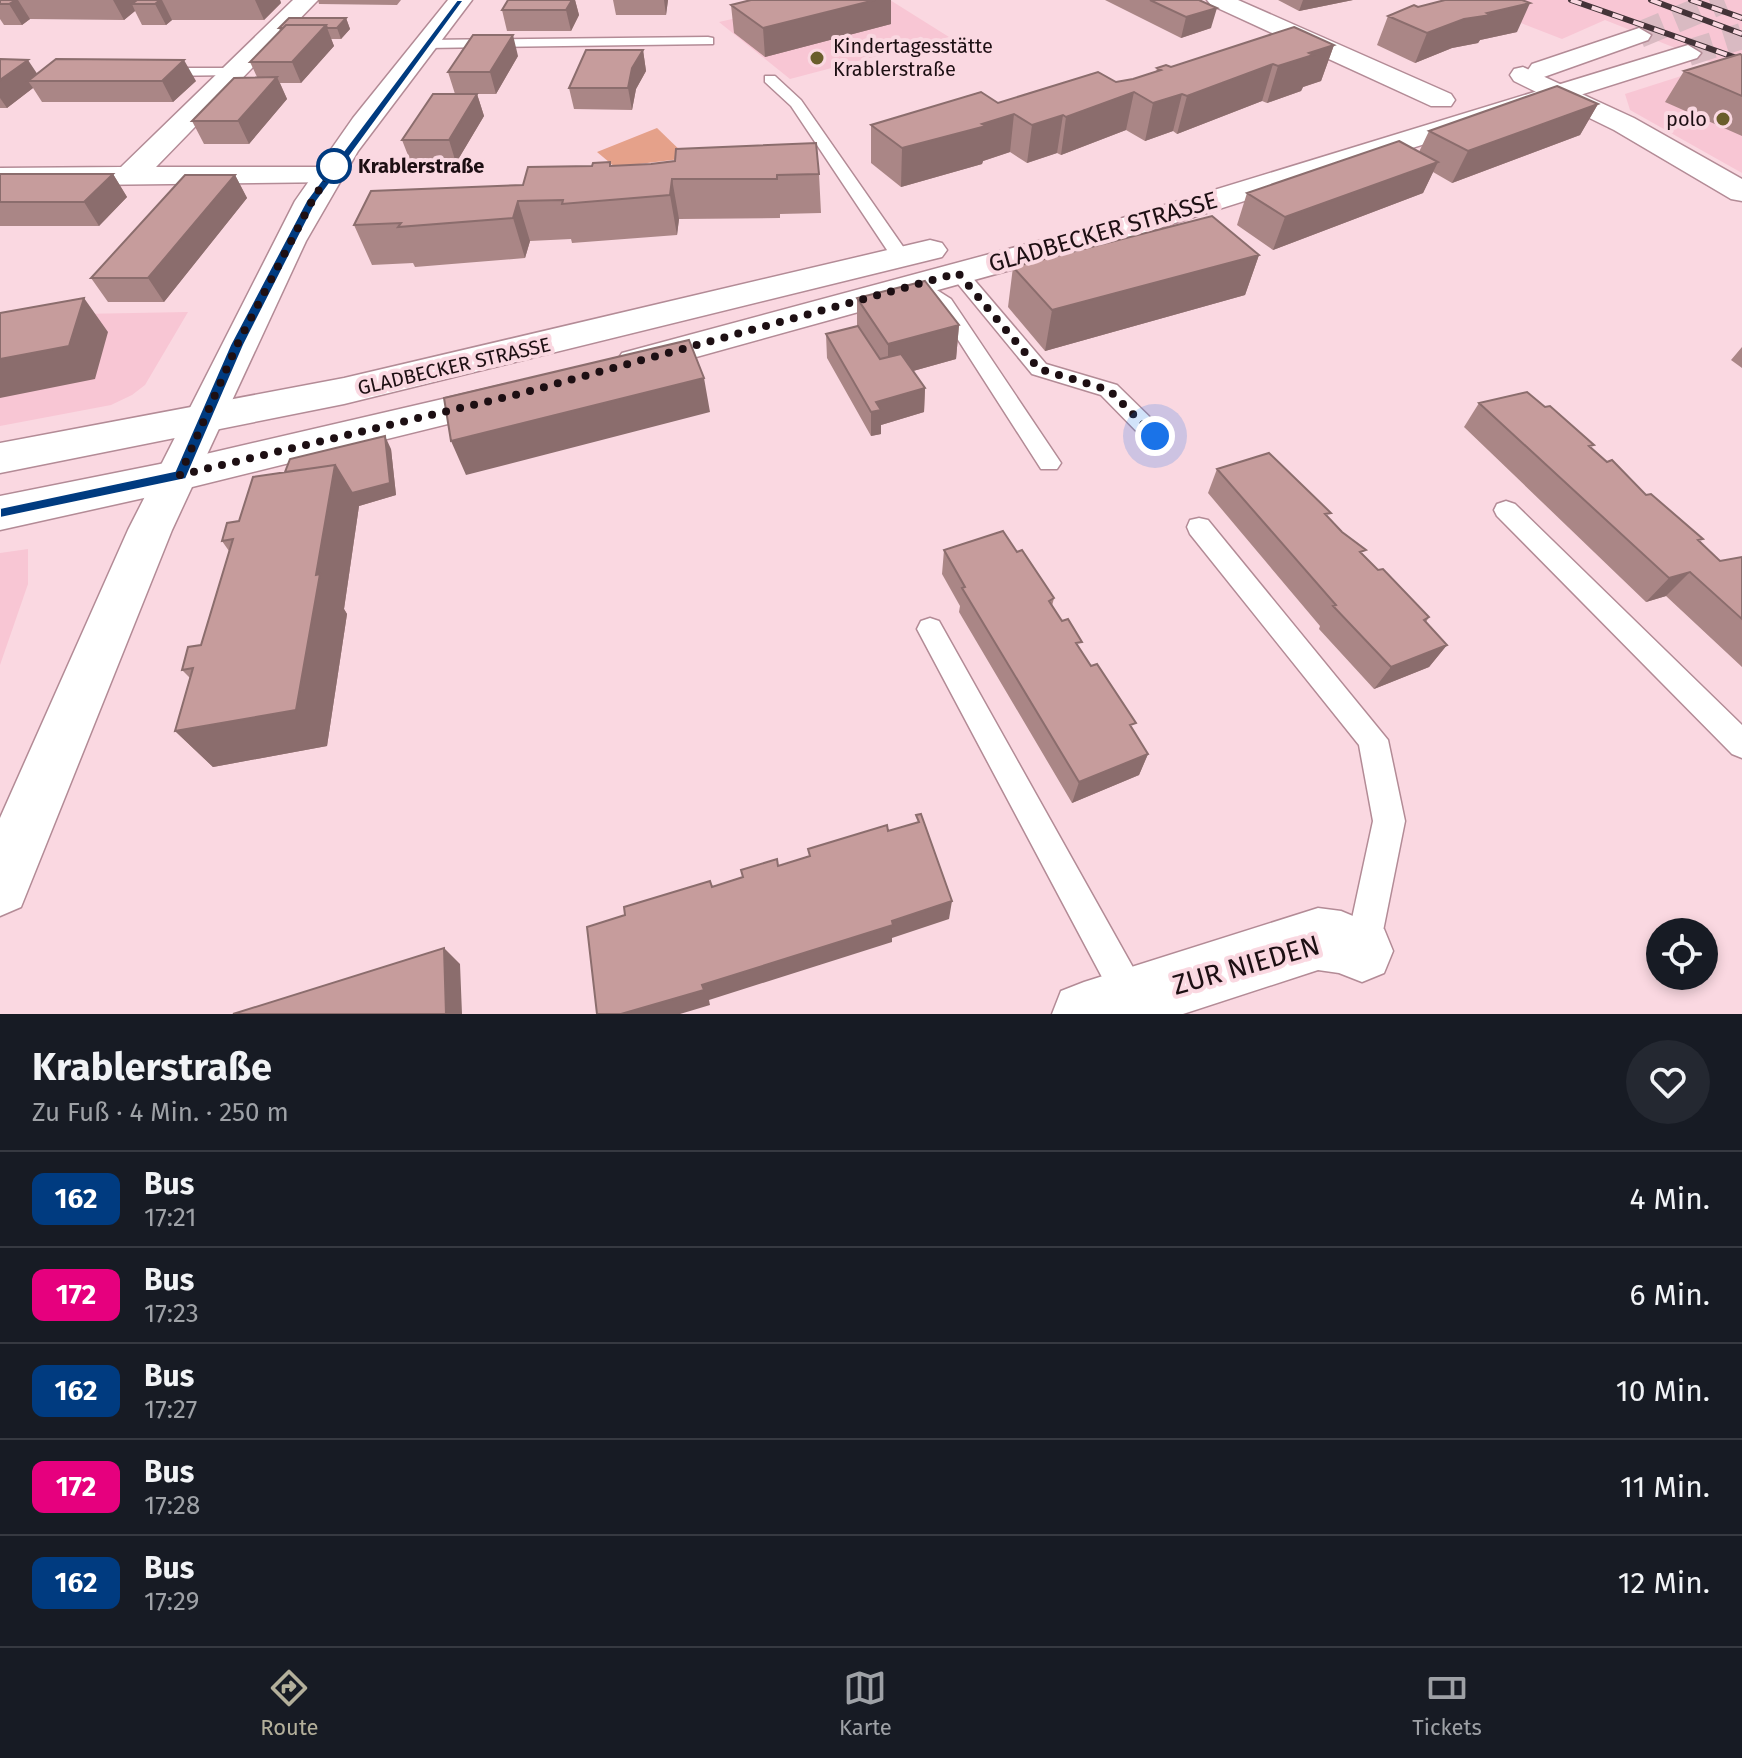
<!DOCTYPE html>
<html lang="de">
<meta charset="utf-8">
<style>
:root{--surface:#171b24;--page:#242831;--text:#f1f3f6;--muted:#9ea1a6;--line:#363941;--accent:#b4b09b}
body{margin:0;font-family:"Fira Sans",sans-serif;background:var(--page);color:var(--text);height:100vh;display:flex;flex-direction:column;font-size:30px;white-space:nowrap}
*{box-sizing:border-box;margin:0}
p{font-size:26px;color:var(--muted)}
.icon{flex:none;width:44px;height:44px;fill:none;stroke:currentColor;stroke-width:2;stroke-linecap:round;stroke-linejoin:round}
.map{position:relative;height:1014px;overflow:hidden}
.side{display:flex;flex-direction:column;background:var(--surface);flex:1}
.side>*{flex:none}
.badge{padding:0 16px;border-radius:12px;font-size:28px;line-height:52px}
.controls{position:absolute;left:1646px;top:918px;display:grid;gap:16px}
.controls a{display:grid;place-items:center;width:72px;height:72px;border-radius:50%;background:var(--surface);box-shadow:0 4px 12px #0003;font-size:40px}
.you{position:absolute;width:40px;height:40px;margin:-20px;border:6px solid #fff;border-radius:50%;background:#1a73e8;box-shadow:0 0 0 12px #1a73e833}
.map>.badge{position:absolute;translate:-50% -50%;box-shadow:0 0 0 4px #fff}
.round{display:grid;place-items:center;flex:none;width:84px;height:84px;border-radius:42px;background:var(--page)}
.overview{display:flex;align-items:center;justify-content:space-between;height:136px;padding:0 32px}
h1{font-size:38px;font-weight:700;line-height:60px}
ul{padding:0;list-style:none}
li{display:flex;align-items:center;gap:24px;height:96px;padding:0 32px;border-top:2px solid var(--line)}
li div{flex:1}
li b{display:block;font-size:30px}
li em{font-style:normal}
li .badge{min-width:88px;font-weight:700;text-align:center}
.tab-bar{display:flex;justify-content:space-around;align-items:center;height:112px;border-top:2px solid var(--line);background:var(--surface);font-size:22px;color:var(--muted)}
.tab-bar a{display:grid;justify-items:center;gap:4px}
.tab-bar .current{color:var(--accent)}
.map>svg:first-child{display:block}
</style>
<div class="map">
<svg width="1742" height="1014" viewBox="0 0 1742 1014">
<rect width="100%" height="100%" fill="#fad8e1"/>
<path fill="#f8c6d4" d="M816,0h74l59,37 -159,42 -71,-57z
M1461,0h281v71l-4,2 -133,-53 -43,19z
M1700,70l42,17v86l-112,-63 -5,-16z
M188,312l-43,73 -13,10 -21,10 -111,21v-98l79,-14z
M28,549v35l-28,81v-112z"/>
<path fill="#e5a18a" d="M657,128l31,30 -73,9 -18,-15z"/>
<g fill="none" stroke-linecap="round" stroke-linejoin="round">
<path stroke="#d9bac2" stroke-width="26" stroke-dasharray="26 13" stroke-linecap="butt" d="M1639,35l85,-35
M1688,53l54,-17"/>
<defs>
<path id="lane" d="M708,37l5,1v6l-287,4 -7,-4 7,-4z
M234,68l7,4 -2,3 -81,1 -7,-4 7,-4z
M765,76h10l26,24 110,158 -2,4h-14l-104,-156 -26,-24z
M958,267l7,2 81,95 71,21 46,45 3,6 -3,6h-16l-46,-47 -69,-21 -83,-101z
M918,278l33,21 106,158 4,6 -4,6h-16l-104,-162 -29,-23z
M1506,501l9,3 227,221v33l-10,-4 -235,-238 -3,-6 3,-6z
M1199,518l9,2 180,220 17,81 -26,130 -5,12 -12,5 -12,-5 -5,-12 28,-130 -14,-76 -169,-211 -3,-7 3,-7z
M930,618l9,3 205,366 5,12 -5,12h-24l-203,-382 4,-8z"/>
<path id="street" d="M293,0h25l-162,167h171l11,3 4,6 -4,6 -338,4v-18l121,-1z
M1207,0h31l213,94 4,6 -4,6h-20l-220,-101z
M1523,67l111,51 108,61v22l-11,-2 -117,-69 -100,-49 -4,-6 4,-6z
M1318,908l23,3 43,18 9,22 -9,22 -22,9 -23,-9 -21,-3 -135,44h-131l9,-23 23,-9z"/>
<path id="secondary" d="M448,0h24l-114,151 -52,90 -134,289 -151,377 -21,9v-98l128,-288 167,-329 58,-83z"/>
<path id="primary" d="M1639,28l12,7 -3,5 -107,38 -13,-8 4,-6z
M1688,45l13,8 -4,5 -557,176 -505,140 -13,-3 -6,-9 6,-9 494,-133z
M930,240l12,3 5,7 -5,7 -598,147 -344,69v-30l344,-65z
M503,385l14,4 6,9 -6,9 -337,83 -180,40v-34l180,-36z"/>
</defs>
<use href="#lane" stroke="#b38b96" stroke-width="3"/>
<use href="#street" stroke="#b38b96" stroke-width="3"/>
<use href="#secondary" stroke="#b38b96" stroke-width="3"/>
<use href="#primary" stroke="#b38b96" stroke-width="3"/>
<use href="#lane" fill="#fff" fill-rule="evenodd"/>
<use href="#street" fill="#fff" fill-rule="evenodd"/>
<use href="#secondary" fill="#fff" fill-rule="evenodd"/>
<use href="#primary" fill="#fff" fill-rule="evenodd"/>
<defs>
<path id="rail" d="M1571,0l171,60
M1651,0l91,34
M1691,0l51,18"/>
</defs>
<use href="#rail" stroke="#443338" stroke-width="6"/>
<use href="#rail" stroke="#fad8e1" stroke-width="4" stroke-dasharray="11" stroke-linecap="butt"/>
</g>
<path fill="#aa8686" d="M0,0h280l1,3 -17,17h-92l-6,5h-24l-7,-14 -11,9 -94,-1 -8,6h-18l-4,-6z
M318,0h83l-4,5 -78,-1z
M508,0h67l4,15 -8,16h-64l-5,-21z
M613,0h55l-2,15h-50z
M751,0h140v24l-126,33 -31,-24 -3,-28z
M1105,0h94l12,28 -30,10z
M1278,0h75l-54,11z
M1418,7l99,25 -37,8 -2,3 -26,5 -37,15 -38,-18 11,-29z
M346,18l4,11 -9,10h-10l3,7 -33,37h-21l7,16 -38,45h-45l-12,-23 65,-44 -7,-15 30,-31 -1,-3z
M1334,45l-13,36 -18,6 -2,4 -34,12 -5,-2 -85,33 -4,-3 -28,10 -19,-11 -65,25 -4,-2 -30,10 -17,-11 -27,9 -1,3 -81,23 -30,-24v-38l262,-46 23,-7 1,-4 14,-1z
M643,50l3,21 -10,18 -4,21 -58,-1 -5,-21z
M1742,55v81l-77,-34 19,-31z
M518,56l-22,38h-41l-7,-22z
M0,59l37,15 159,7 -23,21h-131l-9,-14 -26,20h-7z
M477,94l7,22 -28,47h-45l-9,-23z
M1598,104l-18,31 -128,48 -19,-11 -10,21 -150,57 -36,-25 10,-32 172,-41 10,-21z
M675,161l144,13 2,39 -41,1v4l-101,1 -2,16 -105,8 -1,-4 -41,2 -5,17 -110,9 -2,-4 -41,2 -18,-40 169,-40 87,-23 1,4 40,-2z
M0,174h113l14,23 -28,29h-99z
M235,175l12,23 -83,104h-56l-17,-24z
M1259,255l-14,40 -200,56 -37,-44 5,-40z
M857,298l102,27 -3,34 -43,12 12,17 -1,24 -43,13v9l-10,2 -44,-78 -1,-24 31,-8z
M1742,347v21l-11,-8z
M1479,403l112,45 129,113 22,-4v110l-76,-71 -20,6 -182,-175z
M391,449l5,46 -37,11 -15,103 3,5 -20,132 -114,21 -38,-36 15,-53 -8,-8 19,-25 28,-94 -7,-10 63,-69z
M1217,469l111,48 50,53 51,47 -3,5 21,23 -18,22 -55,22 -55,-60 1,-3 -112,-133z
M944,550l73,2 37,46 -2,8 96,148 -9,21 -67,28 -113,-191 1,-6 -18,-32z"/>
<path fill="#8b6d6d" d="M16,0h2l12,19 -8,6 -13,-21z
M113,0h30l-11,4 3,7 -11,9z
M160,0h2l10,20 -6,5 -11,-21z
M255,0h25l1,3 -17,17z
M572,0h3l4,15 -8,16 -5,-21z
M664,0h4l-2,15z
M875,0h16v24l-126,33 -2,-29z
M1303,0h50l-54,11z
M1530,3l-13,29 -37,8 -2,3 -26,5 -37,15 12,-30 37,-14 23,-6z
M1217,8l-6,20 -30,10 5,-21z
M346,18l4,11 -9,10 -4,-11z
M326,25l8,21 -33,37 -9,-21z
M513,35l5,21 -22,38 -6,-22z
M1334,45l-13,36 -18,6 -2,4 -34,12 11,-37 31,-13z
M643,50l3,21 -10,18 -4,21 -4,-22 4,-20z
M28,60l14,21h-14l5,7 -26,20 -7,-10v-18z
M184,60l12,21 -23,21 -11,-21z
M1273,64l-11,37 -85,33 10,-38z
M277,77l10,22 -38,45 -11,-23z
M1134,92l-8,38 -65,25 5,-38z
M477,94l7,22 -28,47 -7,-23z
M1182,94l-9,37 -28,10 8,-38z
M1598,104l-18,31 -128,48 16,-32z
M1014,114l-4,38 -27,9 -1,3 -81,23 1,-39z
M1063,115l-6,38 -30,10 5,-38z
M1438,162l-15,31 -150,57 12,-33z
M113,174l14,23 -28,29 -15,-24z
M235,175l12,23 -83,104 -16,-24z
M672,179l7,40 -2,16 -7,-40z
M518,201l12,40 -5,17 -12,-40z
M1259,255l-14,40 -200,56 7,-41z
M84,298l24,34 -13,47 -95,19v-39z
M959,325l-3,34 -68,19v-34z
M704,378l6,34 -244,63 -15,-34z
M925,388l-1,24 -43,13v9l-10,2v-24l5,-10z
M385,436l6,13 5,46 -37,11 -15,103 3,5 -20,132 -114,21 -38,-36 160,-266z
M1690,572l-24,24 -20,6 23,-24z
M1447,645l-18,22 -55,22 17,-22z
M1148,754l-9,21 -67,28 7,-21z
M952,901l-3,18 -57,19v4l-183,58 1,5 -30,9h-59l81,-29z
M444,948l16,16 2,50h-16z"/>
<path fill="#c69c9c" stroke="#8b6d6d" stroke-width="2" d="M0,0h16l-7,4h-9z
M137,0h23l-5,4h-23z
M508,0h64l-6,10h-64z
M751,0h124l-112,28 -32,-23z
M1150,0h49l18,8 -31,9z
M1445,0h77l8,3 -43,10 4,2 -27,4 -37,14 -39,-17 26,-11 4,2z
M289,18h57l-9,10h-10l-1,-3h-40l-3,3h-4z
M286,25h40l-34,37h-42z
M1294,27l40,18 -25,8 4,2 -35,11 -5,-2 -86,32 -5,-2 -29,9 -19,-11 -68,25 -3,-2 -31,10 -18,-11 -32,10 4,2 -84,22 -31,-23 110,-33 17,11 100,-31 18,10 17,-3 28,-9 -4,-2 9,-3 5,2z
M473,35h40l-23,37h-42z
M586,50h57l-11,18 -4,20h-59z
M1740,54l2,1v41l-58,-25z
M0,59l28,1 -28,20z
M56,59l128,1 -22,21h-134z
M277,77l-39,44h-46l42,-43z
M1557,86l41,18 -130,47 -39,-20z
M433,94h44l-28,46h-47z
M1399,141l39,21 -153,55 -38,-24z
M816,143l3,31 -42,1v4h-105l-2,16 -108,9 1,-4 -45,1 -5,17 -115,9 3,-4 -47,2 17,-34 152,-6 5,-18 64,-1 1,-3 17,-1v4l41,-2 24,-3 1,-12z
M0,174h113l-29,28h-84z
M185,175h50l-87,103h-57z
M1212,216l47,39 -207,55 -39,-43z
M925,281l34,44 -71,19 -31,-46z
M84,298l-15,48 -69,13v-46z
M858,326l22,33 21,-5 24,34 -49,14 5,8 -10,2 -45,-78z
M689,340l15,38 -253,63 -7,-43z
M1527,392l18,15 5,-1 44,39 -5,1 18,16 5,-2 34,35 5,-1 52,45 -5,1 22,21 22,-4v62l-52,-47 -21,6 -190,-175z
M385,436l5,47 -38,10 -17,-28 -50,7 5,-13z
M1269,453l62,60 -6,1 17,18 24,18 -6,2 18,18 5,-1 46,48 -5,3 23,25 -56,22 -58,-61 3,-1 -119,-136z
M335,465l-19,110 4,-1 -24,136 -121,21 18,-63 -11,2 6,-23 13,-2 32,-106 -11,2 5,-18 12,-2 14,-44z
M1003,531l14,21 5,-2 32,48 -5,3 13,20 6,-2 14,23 -6,1 15,23 6,-2 39,59 -6,2 18,29 -69,28 -117,-194 3,-1 -21,-37z
M921,814l31,87 -60,20 1,4 -191,60 2,5 -83,24h-24l-10,-87 38,-12 -1,-8 86,-26 2,6 31,-10 -2,-7 36,-11 1,7 32,-10 -2,-7 79,-24 1,6 31,-9 -3,-7z
M444,948l2,66h-213z"/>
<path fill="#003b80" stroke="#fff" stroke-width="2" d="M457,0h7l-147,201 -73,144 -58,134 -186,39v-10l175,-37 55,-126 76,-144z"/>
<g fill="none" stroke-linecap="round" stroke-linejoin="round">
<path stroke="#1d0f13" stroke-width="8" stroke-dasharray="0 14.4" d="M334,166l-22,35 -75,144 -57,130 339,-81 439,-121 81,96 70,21 46,46"/>
</g>
<g fill="#6a5e2b" stroke="#fad8e1" stroke-width="3">
<circle cx="817" cy="58" r="8"/>
<circle cx="1723" cy="119" r="8"/>
</g>
<circle fill="#fff" stroke="#003b80" stroke-width="4" cx="334" cy="166" r="16"/>
<g text-anchor="middle" dominant-baseline="central" stroke-width="8" stroke-linejoin="round" paint-order="stroke">
<g font-size="20" fill="#1d0f13" stroke="#fad8e1" text-anchor="start">
<text x="833" y="46">Kindertagesstätte<tspan x="833" dy="23">Krablerstraße</tspan></text>
<text x="1707" y="119" text-anchor="end">polo</text>
</g>
<g font-size="20" font-weight="bold" fill="#1d0f13" stroke="#fad8e1" text-anchor="start">
<text x="358" y="166">Krablerstraße</text>
</g>
<g font-size="20" fill="#1d0f13" stroke="#fad8e1">
<text transform="translate(454 366) rotate(-13)">GLADBECKER STRASSE</text>
</g>
<g font-size="24" fill="#1d0f13" stroke="#fad8e1">
<text transform="translate(1103 232) rotate(-16)">GLADBECKER STRASSE</text>
</g>
<g font-size="28" fill="#1d0f13" stroke="#fad8e1">
<text transform="translate(1246 965) rotate(-16)">ZUR NIEDEN</text>
</g>
</g>
</svg>
<div class="controls">
<a><svg class="icon" aria-label="locate" viewBox="0 0 24 24"><circle cx="12" cy="12" r="6"/><path d="M12 2v4M12 18v4M2 12h4M18 12h4"/></svg></a>
</div>
<div class="you" style="left:1155px;top:436px"></div>
</div>
<section class="side">
<div class="overview"><div><h1>Krablerstraße</h1><p>Zu Fuß · 4 Min. · 250 m</p></div><a class="round"><svg class="icon" aria-label="heart" viewBox="0 0 24 24"><path d="M12 20l-8-8c-3-5 5-10 8-4 3-6 11-1 8 4z"/></svg></a></div>
<ul>
<li><span class="badge" style="background:#003b80;color:#fff">162</span><div><b>Bus</b><p>17:21</p></div><em>4 Min.</em></li>
<li><span class="badge" style="background:#e6007e;color:#fff">172</span><div><b>Bus</b><p>17:23</p></div><em>6 Min.</em></li>
<li><span class="badge" style="background:#003b80;color:#fff">162</span><div><b>Bus</b><p>17:27</p></div><em>10 Min.</em></li>
<li><span class="badge" style="background:#e6007e;color:#fff">172</span><div><b>Bus</b><p>17:28</p></div><em>11 Min.</em></li>
<li><span class="badge" style="background:#003b80;color:#fff">162</span><div><b>Bus</b><p>17:29</p></div><em>12 Min.</em></li>
</ul>
</section>
<nav class="tab-bar">
<a class="current"><svg class="icon" aria-label="directions" viewBox="0 0 24 24"><path d="M12 3l9 9-9 9-9-9zM9 14v-3h6M13 9l2 2-2 2"/></svg>Route</a>
<a><svg class="icon" aria-label="map" viewBox="0 0 24 24"><path d="M3 6l6-2 6 2 6-2v14l-6 2-6-2-6 2zM9 4v14M15 6v14"/></svg>Karte</a>
<a><svg class="icon" aria-label="tickets" viewBox="0 0 24 24"><path d="M3 7h18v10H3zM15 7v10"/></svg>Tickets</a>
</nav>
